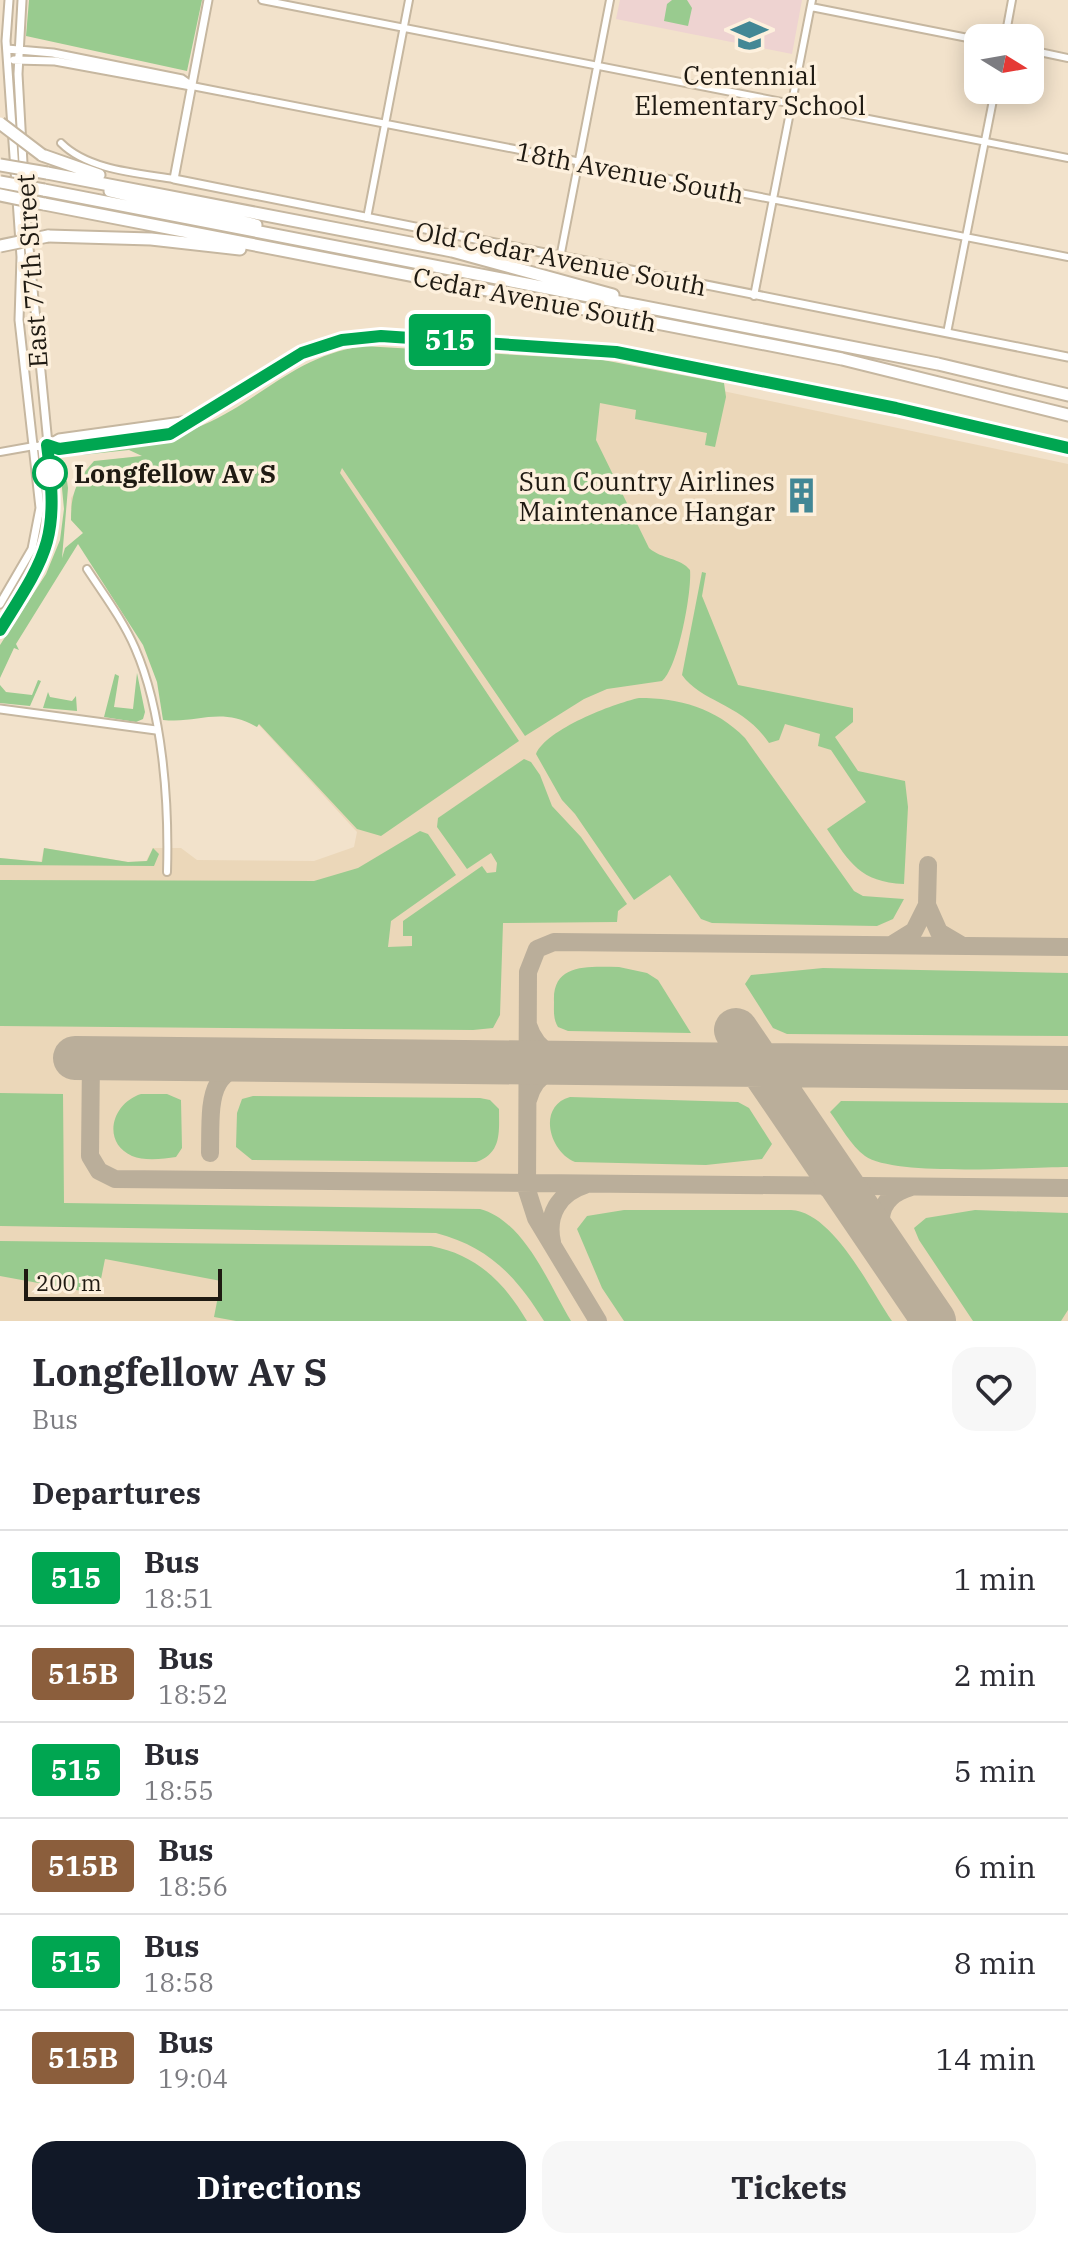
<!DOCTYPE html>
<style>
:root{--surface:#fff;--page:#f7f7f7;--text:#2b2b33;--muted:#7c7c81;--line:#e1e1e2;--accent:#111827}
body{margin:0;font-family:"IBM Plex Serif",serif;background:var(--page);color:var(--text);height:100vh;display:flex;flex-direction:column;font-size:30px;white-space:nowrap}
*{box-sizing:border-box;margin:0}
p{font-size:26px;color:var(--muted)}
.icon{flex:none;width:44px;height:44px;fill:none;stroke:currentColor;stroke-width:2;stroke-linecap:round;stroke-linejoin:round}
.map{position:relative;height:1321px;overflow:hidden}
.sheet{display:flex;flex-direction:column;background:var(--surface);flex:1}
.sheet>*{flex:none}
.badge{padding:0 16px;border-radius:6px;font-size:28px;line-height:52px}
.needle{width:52px;rotate:101deg}
.tools{position:absolute;left:964px;top:24px;display:grid;gap:16px}
.tools a{display:grid;place-items:center;width:80px;height:80px;border-radius:16px;background:var(--surface);box-shadow:0 4px 20px #0003;font-size:40px}
.scale{position:absolute;left:24px;bottom:20px;width:198px;box-sizing:border-box;padding-left:8px;border:4px solid #1f1a12;border-top:0;font-size:22px;line-height:28px;white-space:nowrap;color:#1f1a12;-webkit-text-stroke:6px #fdf0dd;paint-order:stroke}
.map>.badge{position:absolute;translate:-50% -50%;box-shadow:0 0 0 4px #fff}
h2{padding:0 32px;font-size:30px;line-height:72px}
.round{display:grid;place-items:center;flex:none;width:84px;height:84px;border-radius:24px;background:var(--page)}
.headline{display:flex;align-items:center;justify-content:space-between;height:136px;padding:0 32px}
h1{font-size:38px;font-weight:700;line-height:60px}
.cta{display:flex;gap:16px;margin-top:auto;padding:16px 32px}
.cta a{flex:1;height:92px;border-radius:24px;background:var(--accent);color:#fff;font-size:32px;font-weight:700;line-height:92px;text-align:center}
.cta a+a{background:var(--page);color:var(--text)}
ul{padding:0;list-style:none}
li{display:flex;align-items:center;gap:24px;height:96px;padding:0 32px;border-top:2px solid var(--line)}
li div{flex:1}
li b{display:block;font-size:30px}
li em{font-style:normal}
li .badge{min-width:88px;font-weight:700;text-align:center}
.map>svg:first-child{display:block}
</style>
<div class="map">
<svg width="1068" height="1321" viewBox="0 0 1068 1321">
<rect width="100%" height="100%" fill="#f2e2cb"/>
<path fill="#ebd7b9" d="M723,391l345,73v857h-1068v-463l41,4 3,-14 84,14 18,-1 7,-13h28l16,12 117,1 40,-14 3,-15 -286,-312v-22l28,-37 58,-7 48,-15z"/>
<path fill="#eed3d1" d="M620,0h182l-10,54 -176,-35z"/>
<path fill="#99cb8f" d="M29,0h173l-15,71 -161,-35z
M672,0h15l5,8 -4,18 -24,-5 3,-17z
M363,346l240,14 121,23 2,14 -11,50 -10,-2 2,-12 -72,-14 1,-9 -36,-7 -4,37 53,108c12,11 32,10 41,22 2,22 -12,98 -28,111l-55,8 -23,10 -59,37 -183,-268 -2,5 179,268 -138,95 -24,-7 -98,-105 -2,3c-38,-21 -58,-3 -94,-7l-6,-38 -14,-37 -65,-101 -62,100 3,6 -5,-2 -14,30v-33l46,-71 14,-34 4,-31 -3,-31 6,3 1,7 -6,70 3,-10 18,-15 -12,-13c0,-26 5,-39 23,-59l48,-5 -13,-6 -47,5 -6,-4c43,-5 87,-8 127,-26 59,-26 92,-69 160,-79z
M702,572l4,1 -4,23 36,89 115,23v14l-18,15 23,34 47,10 3,26 -4,77c-44,-2 -54,-21 -77,-55l39,-27 -35,-52 -13,-4 2,-12 -35,-10 -6,16 -10,3c-27,-40 -67,-40 -87,-68z
M137,673l8,39 -2,7 -7,3 -32,-5 11,-43 4,2 -5,31 19,2z
M38,680l3,1 -11,25 -30,-3v-18l6,7 26,3z
M48,692l2,5 22,4 4,-5 1,15 -34,-3z
M639,698c40,0 77,10 106,40l109,153 9,5 41,3 -11,20 -16,7 -165,-3 -11,-4 -31,-44 -36,25 -59,-86 -13,-14 -26,-46c11,-25 76,-50 103,-56z
M524,759l7,3 9,13 12,31 29,31 46,67 -9,7 -1,11 -114,1 -3,92 -7,13 -20,2 -473,-4v-146l314,1 44,-13 62,-37 8,3 28,41 -65,46 -3,26 24,-1v-10h-9v-15l79,-55 5,7 9,-1 1,-9 -6,-10 -24,16 -30,-42 1,-9z
M44,848l84,14 19,-1 6,-13 6,6 -5,12 -154,-1v-7l42,4z
M619,967l28,6 11,7 33,53 -123,-2 -10,-4c-5,-8 -4,-16 -4,-25 -2,-40 36,-35 65,-35z
M823,968l245,5v63l-281,-2 -14,-6 -28,-44 6,-9z
M0,1093l63,1 1,109 416,6c45,12 69,76 91,112h-27c-28,-45 -55,-74 -108,-88l-436,-7z
M141,1094h26l14,6 1,48 -6,9c-13,2 -32,4 -44,-1 -31,-14 -20,-53 9,-62z
M253,1096l227,2 10,2 9,9c0,23 3,44 -23,53l-224,-2 -16,-13 1,-34 5,-14z
M570,1097l168,5 11,6 23,36 -10,15 -56,6 -131,-3c-26,-10 -38,-56 -5,-65z
M841,1101l227,2v64c-42,0 -173,10 -203,-11 -14,-10 -25,-31 -35,-44z
M624,1210h167c42,2 78,78 101,111h-268l-22,-33 -25,-59 10,-13z
M975,1210l93,3v97l-7,11h-88l-54,-81 -5,-12 12,-10z
M0,1241l431,5c46,9 73,36 96,75h-291l-22,-4 7,-36 -116,-22 -7,35 -98,-18z"/>
<g fill="none" stroke-linecap="round" stroke-linejoin="round">
<path stroke="#baae9a" stroke-width="18" d="M927,905l1,-40
M893,944l21,-13 13,-26 12,27 22,13
M91,1058l-1,98 9,15 16,8 953,9
M528,1100c8,-31 34,-36 62,-37 -29,-3 -52,-7 -62,-38
M210,1153c1,-55 -5,-90 62,-92
M825,1187l23,12 24,31
M552,1242c-6,-27 7,-49 33,-57
M893,1261c-16,-29 -22,-63 18,-74
M598,1321l-62,-103 -9,-28 1,-218 9,-23 17,-7 514,5"/>
<path stroke="#baae9a" stroke-width="44" d="M736,1030l198,291
M75,1058l993,10"/>
<defs>
<path id="minor" d="M262,0l806,158
M811,7l167,33
M1005,38l7,-38
M1030,50l38,8
M192,86l876,171
M61,143c27,27 76,30 113,36
M367,218l42,-218
M560,258l50,-258
M754,296l58,-296
M947,333l48,-243
M0,452l34,-6
M87,569c17,26 36,51 48,79 28,64 34,155 32,224"/>
<path id="tertiary" d="M208,0l-34,179 894,178
M7,49l46,4 129,26 10,7
M14,60l41,1 136,25
M47,445l12,-7 130,-18
M34,446l25,3 111,-15 132,-81 40,-13 39,-4 235,16 280,56 172,40
M0,604l32,-55 8,-41 -21,-188 2,-63 -15,-216 3,-41
M0,630c25,-40 51,-75 54,-124l-28,-289 -8,-143 4,-74
M0,709l156,21"/>
<path id="motorway" d="M42,155l57,20
M47,173l405,78 161,44
M44,190l894,174 130,31
M110,191l146,34
M44,204l798,155 226,56
M48,236l103,3 89,10"/>
</defs>
<use href="#minor" stroke="#c6b7a0" stroke-width="10"/>
<use href="#tertiary" stroke="#c6b7a0" stroke-width="11"/>
<use href="#motorway" stroke="#c6b7a0" stroke-width="15"/>
<use href="#minor" stroke="#fff" stroke-width="6"/>
<use href="#tertiary" stroke="#fff" stroke-width="7"/>
<use href="#motorway" stroke="#fff" stroke-width="11"/>
<defs>
<path id="motorway-bridge" d="M0,123l42,32
M0,165l47,8
M0,182l44,8
M0,195l44,9
M0,246l48,-10"/>
</defs>
<use href="#motorway-bridge" stroke="#c6b7a0" stroke-width="15" stroke-linecap="butt"/>
<use href="#motorway-bridge" stroke="#fff" stroke-width="11"/>
</g>
<g fill="none" stroke-linecap="round" stroke-linejoin="round">
<defs>
<path id="line" d="M0,630c49,-78 59,-91 47,-185l12,4 111,-15 132,-81 40,-13 39,-4 235,16 280,56 172,40"/>
</defs>
<use href="#line" stroke="#fff" stroke-width="18"/>
<use href="#line" stroke="#00a651" stroke-width="12"/>
</g>
<defs>
<symbol id="school-bare" viewBox="-9 -9 18 18"><path d="M0-5L7-2L0 1L-7-2ZM-4 1L0 2.5L4 1V4Q0 6-4 4Z" fill="#428795" stroke="#fdf0dd" stroke-width="2.5" paint-order="stroke"/></symbol>
<symbol id="building-bare" viewBox="-9 -9 18 18"><path d="M-4-6H4V6H1V3H-1V6H-4ZM-2.5-4.3h1.7v1.8h-1.7ZM.8-4.3h1.7v1.8H.8ZM-2.5-1h1.7V.8h-1.7ZM.8-1h1.7V.8H.8Z" fill="#428795" stroke="#fdf0dd" stroke-width="2.5" paint-order="stroke"/></symbol>
</defs>
<g fill-rule="evenodd">
<use href="#school-bare" x="724" y="10" width="51" height="51"/>
<use href="#building-bare" x="776" y="470" width="51" height="51"/>
</g>
<circle fill="#fff" stroke="#00a651" stroke-width="4" cx="50" cy="473" r="16"/>
<g text-anchor="middle" dominant-baseline="central" stroke-width="7" stroke-linejoin="round" paint-order="stroke">
<g font-size="26" fill="#1f1a12" stroke="#fdf0dd">
<text x="750" y="75">Centennial<tspan x="750" dy="30">Elementary School</tspan></text>
<text x="775" y="481" text-anchor="end">Sun Country Airlines<tspan x="775" dy="30">Maintenance Hangar</tspan></text>
</g>
<g font-size="26" fill="#1f1a12" stroke="#fdf0dd">
<text transform="translate(630 172) rotate(11)">18th Avenue South</text>
<text transform="translate(561 258) rotate(11)">Old Cedar Avenue South</text>
<text transform="translate(31 271) rotate(-94)">East 77th Street</text>
<text transform="translate(535 299) rotate(11)">Cedar Avenue South</text>
</g>
<g font-size="26" font-weight="bold" fill="#1f1a12" stroke="#fdf0dd" text-anchor="start">
<text x="74" y="473">Longfellow Av S</text>
</g>
</g>
</svg>
<div class="tools">
<a><svg class="needle" viewBox="-14 -14 28 28"><path d="M0-13l5 13h-10z" fill="#e53935"/><path d="M0 13l5-13h-10z" fill="#7c7c81"/></svg></a>
</div>
<div class="scale">200 m</div>
<b class="badge" style="left:450px;top:340px;background:#00a651;color:#fff">515</b>
</div>
<section class="sheet">
<div class="headline"><div><h1>Longfellow Av S</h1><p>Bus</p></div><a class="round"><svg class="icon" aria-label="heart" viewBox="0 0 24 24"><path d="M12 20l-8-8c-3-5 5-10 8-4 3-6 11-1 8 4z"/></svg></a></div>
<h2>Departures</h2>
<ul>
<li><span class="badge" style="background:#00a651;color:#fff">515</span><div><b>Bus</b><p>18:51</p></div><em>1 min</em></li>
<li><span class="badge" style="background:#8b5e3c;color:#fff">515B</span><div><b>Bus</b><p>18:52</p></div><em>2 min</em></li>
<li><span class="badge" style="background:#00a651;color:#fff">515</span><div><b>Bus</b><p>18:55</p></div><em>5 min</em></li>
<li><span class="badge" style="background:#8b5e3c;color:#fff">515B</span><div><b>Bus</b><p>18:56</p></div><em>6 min</em></li>
<li><span class="badge" style="background:#00a651;color:#fff">515</span><div><b>Bus</b><p>18:58</p></div><em>8 min</em></li>
<li><span class="badge" style="background:#8b5e3c;color:#fff">515B</span><div><b>Bus</b><p>19:04</p></div><em>14 min</em></li>
</ul>
<div class="cta"><a>Directions</a><a>Tickets</a></div>
</section>
